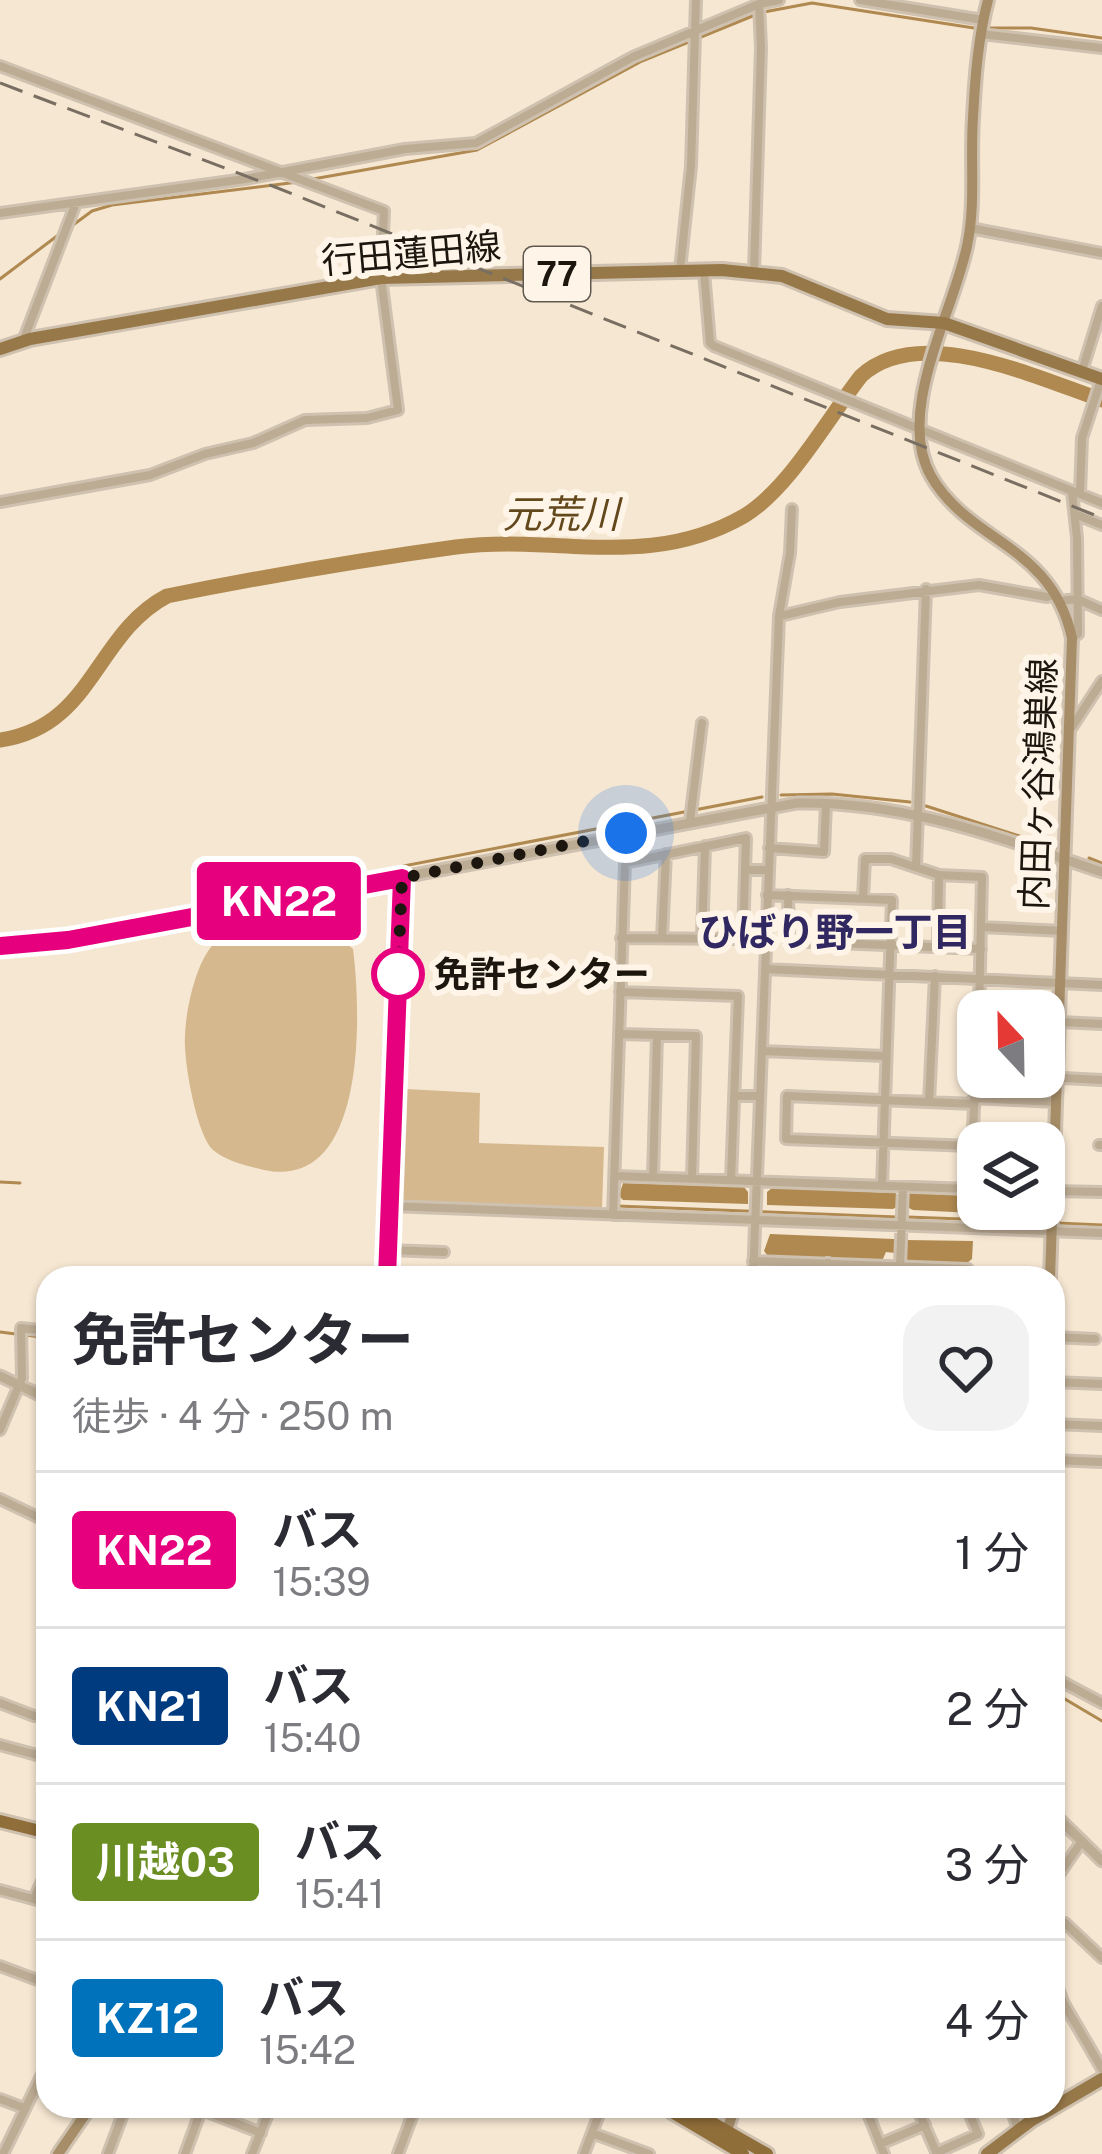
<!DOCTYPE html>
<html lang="ja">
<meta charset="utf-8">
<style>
:root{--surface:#fff;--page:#f2f2f3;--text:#2b2b33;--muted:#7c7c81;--line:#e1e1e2}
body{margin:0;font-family:"Public Sans","Noto Sans JP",sans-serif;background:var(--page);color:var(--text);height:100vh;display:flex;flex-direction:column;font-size:45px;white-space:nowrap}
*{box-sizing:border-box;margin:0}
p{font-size:39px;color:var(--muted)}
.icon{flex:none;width:66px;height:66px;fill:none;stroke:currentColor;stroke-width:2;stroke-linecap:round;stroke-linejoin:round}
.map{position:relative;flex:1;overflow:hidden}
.side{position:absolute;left:36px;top:1266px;width:1029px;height:852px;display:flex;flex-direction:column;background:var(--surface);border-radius:36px;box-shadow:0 3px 9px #0004}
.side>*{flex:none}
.badge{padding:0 24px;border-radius:9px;font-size:42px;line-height:78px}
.needle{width:78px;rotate:338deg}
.controls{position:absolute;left:957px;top:990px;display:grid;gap:24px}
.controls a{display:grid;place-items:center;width:108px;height:108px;border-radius:24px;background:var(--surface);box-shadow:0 3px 9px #0004;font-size:60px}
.you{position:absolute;width:60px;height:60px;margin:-30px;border:9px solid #fff;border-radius:50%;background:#1a73e8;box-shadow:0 0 0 18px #1a73e833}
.map>.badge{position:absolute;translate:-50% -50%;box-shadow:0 0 0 6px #fff}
.round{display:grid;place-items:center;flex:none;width:126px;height:126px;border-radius:36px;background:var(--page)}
.head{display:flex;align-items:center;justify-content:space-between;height:204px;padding:0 36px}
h1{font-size:57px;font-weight:700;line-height:90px}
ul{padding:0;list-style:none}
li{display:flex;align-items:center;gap:36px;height:156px;padding:0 36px;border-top:3px solid var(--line)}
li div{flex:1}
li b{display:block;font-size:45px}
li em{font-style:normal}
li .badge{min-width:132px;font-weight:700;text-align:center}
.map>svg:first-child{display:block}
</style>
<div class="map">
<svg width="1102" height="2154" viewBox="0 0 1102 2154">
<rect width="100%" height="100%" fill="#f6e7d2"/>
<path fill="#d5b88e" d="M295,916l29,8 29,25c8,62 15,243 -89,221 -17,-4 -38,-9 -51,-20 -17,-16 -30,-92 -28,-115 1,-25 10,-68 26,-88 21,-25 54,-28 84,-31z
M406,1089l74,4 -1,50 125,4 -2,62 -200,-7z"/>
<path fill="#af8950" d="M623,1183l121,4 4,5v12l-125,-4 -4,-4z
M772,1188l124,5 2,13 -5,3 -126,-4v-13z
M909,1193l64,3v17l-60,-3 -6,-3z
M770,1234l124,5 1,14 -9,-1 -4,9 -114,-5 -4,-5z
M906,1240l67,1 -1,18 -5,4 -60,-2z"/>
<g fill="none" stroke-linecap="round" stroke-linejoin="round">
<path stroke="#af8950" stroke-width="3" d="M764,12l48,-9 162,25h57l71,10
M313,179l164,-29 165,-89 113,-46
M69,228l23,-17 20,-6 186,-23
M0,279l61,-46
M781,795l51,-1 78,8
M926,806l134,43
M1089,858l13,5
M0,937l71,-7 691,-133
M0,1182l20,1
M617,1206l280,11
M907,1217l140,5
M1057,1223l45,2
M0,1332l16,2
M26,1335l22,3
M1053,1692l49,29"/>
<path stroke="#af8950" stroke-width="15" d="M0,740c93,-13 95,-106 167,-144 95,-19 193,-36 289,-49 100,-13 192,24 288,-31 45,-27 84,-98 117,-140 58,-54 176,2 241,24"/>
<defs>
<path id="minor" d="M860,0l123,20
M981,34l121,14
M0,66l384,145 -3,67 17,132 -31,8 -62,2 -52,23 -48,11 -55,21 -150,27
M0,213l245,-34 160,-30 71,-6 157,-86 126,-53 20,-4
M970,228l132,25
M680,270l11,-104 5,-166
M704,272l6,71 4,3 388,157
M754,272l7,-224 -2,-44
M23,341l53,-138
M1082,371l20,-65
M1080,494l2,-56 19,-58
M1075,514l27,11
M1060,601l17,-2 25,11
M780,616l60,-14 139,-17 68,12 7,-2
M1072,638l6,-4 -1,-96 -5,-46
M1072,727l30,-46
M690,821l12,-98
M769,848l55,4 2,-49
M916,867l10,-278
M745,870h23
M767,895l125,5 -10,286
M788,895l1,46 192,8
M863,898l2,-39h26l48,16 43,2 -3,134
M981,927l82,4
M621,938l122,1 3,-101 -121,25
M662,938l4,-84
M702,938l3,-92
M938,947l1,-72
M765,969l337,16
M620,992l118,4 -7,184
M1059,1022l43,2
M619,1034l77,2 -4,142
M762,1051l123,5
M1043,1077l59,3
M734,1096h26
M974,1098l83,4
M929,1102l6,-126
M1099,1145h3
M972,1146l-186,-7 1,-43 187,8
M615,1176l355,13 8,-163
M653,1177l4,-142
M1053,1191l49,1
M389,1206l713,27
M613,1215l13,-382
M387,1250l57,2
M753,1261l215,8v9
M900,1266l3,-79
M753,1278l26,-662 11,-63 2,-44
M828,1278v-15
M1053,1337l42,2
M1053,1382l49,2
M1053,1424l49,2
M0,1430l22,-52 -1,-50 27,3
M1053,1460l49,2
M0,1499l48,23
M1053,1677l49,26
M0,1703l34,13
M0,1745l48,13
M1055,1880l27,-39
M0,1890l48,13
M34,1899l14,-31
M1065,1923l37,35
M0,1966l48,18
M1053,1975l10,27 39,67
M0,2099l24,9
M192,2106l69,27
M865,2106l19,48
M916,2106l21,48
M1010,2106l8,23
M919,2112l14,-6
M592,2133l57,21
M880,2144l45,-19
M936,2153l42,-19 -12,-28
M3,2154l45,-92
M108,2154l18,-48
M185,2154l16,-44
M252,2154l19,-48
M398,2154l18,-48
M584,2154l18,-48"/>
<path id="tertiary" d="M0,946l89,-10 708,-133c108,-2 204,35 305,69
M387,1278l15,-400
M0,1376l48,23
M1053,1813l49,48"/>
<path id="secondary" d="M988,0c-10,38 -13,79 -15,118 -3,43 3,86 -6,128 -14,67 -72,166 -36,230 39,68 120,67 141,162l-22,640
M725,2137l10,-31
M58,2154l33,-48"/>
<path id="primary" d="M0,349l30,-10 351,-61 341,-8 60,6 105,43 57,4 158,56
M987,2154l45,-34 70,-41"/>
<path id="trunk" d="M0,1821l48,12
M662,2106l81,48
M683,2106l84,48"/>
</defs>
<use href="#minor" stroke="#cfc1af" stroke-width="14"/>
<use href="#tertiary" stroke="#cfc1af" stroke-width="15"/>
<use href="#secondary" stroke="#cfc1af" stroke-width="16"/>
<use href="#primary" stroke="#cfc1af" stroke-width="18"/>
<use href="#trunk" stroke="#cfc1af" stroke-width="18"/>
<use href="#minor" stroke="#bdac94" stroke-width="8"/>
<use href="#tertiary" stroke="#bdac94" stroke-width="9"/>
<use href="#secondary" stroke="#a78e69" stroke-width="10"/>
<use href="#primary" stroke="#977849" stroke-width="12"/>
<use href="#trunk" stroke="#906e3a" stroke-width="12"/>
<path stroke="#786e61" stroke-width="3" stroke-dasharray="24 12" stroke-linecap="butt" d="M0,83l275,104 827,331"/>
</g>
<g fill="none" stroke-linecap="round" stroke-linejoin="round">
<defs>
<path id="line" d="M0,946l68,-6 334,-62 -15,400"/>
</defs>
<use href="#line" stroke="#fff" stroke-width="27"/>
<use href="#line" stroke="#e6007e" stroke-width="18"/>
<path stroke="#1c160f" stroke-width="12" stroke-dasharray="0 21.6" d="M398,974l4,-96 224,-45"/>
</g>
<circle fill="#fff" stroke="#e6007e" stroke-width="6" cx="398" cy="974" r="24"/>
<g text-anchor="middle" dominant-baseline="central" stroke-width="12" stroke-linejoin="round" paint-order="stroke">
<rect fill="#fef5e8" stroke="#605950" stroke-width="3" x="524" y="247" width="66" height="54" rx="9"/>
<g font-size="33" font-weight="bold" fill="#1c160f">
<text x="557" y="274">77</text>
</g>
<g font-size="36" fill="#1c160f" stroke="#fef5e8">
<text transform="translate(411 253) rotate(-5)">行田蓮田線</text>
<text transform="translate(1038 784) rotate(-88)">内田ヶ谷鴻巣線</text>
</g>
<g font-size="36" font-weight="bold" fill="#1c160f" stroke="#fef5e8" text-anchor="start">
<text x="434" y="974">免許センター</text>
</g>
<g font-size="39" font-style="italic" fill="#63481c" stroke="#fef5e8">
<text x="561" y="514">元荒川</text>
</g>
<g font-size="39" font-weight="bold" fill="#312862" stroke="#fef5e8">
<text x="835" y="932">ひばり野一丁目</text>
</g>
</g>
</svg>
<div class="controls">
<a><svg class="needle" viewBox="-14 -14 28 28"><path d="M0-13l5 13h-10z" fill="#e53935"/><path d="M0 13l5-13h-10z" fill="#7c7c81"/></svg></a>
<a><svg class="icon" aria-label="layers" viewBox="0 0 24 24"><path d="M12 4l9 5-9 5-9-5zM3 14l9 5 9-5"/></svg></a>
</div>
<div class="you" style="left:626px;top:833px"></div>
<b class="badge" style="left:279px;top:901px;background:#e6007e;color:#fff">KN22</b>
<section class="side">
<div class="head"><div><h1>免許センター</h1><p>徒歩 · 4 分 · 250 m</p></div><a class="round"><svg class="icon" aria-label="heart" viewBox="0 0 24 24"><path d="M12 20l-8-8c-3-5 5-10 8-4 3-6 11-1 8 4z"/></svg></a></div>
<ul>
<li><span class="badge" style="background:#e6007e;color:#fff">KN22</span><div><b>バス</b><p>15:39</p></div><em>1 分</em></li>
<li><span class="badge" style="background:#003b80;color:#fff">KN21</span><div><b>バス</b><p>15:40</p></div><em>2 分</em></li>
<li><span class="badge" style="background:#6b8e23;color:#fff">川越03</span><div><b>バス</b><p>15:41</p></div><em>3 分</em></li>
<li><span class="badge" style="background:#0072bc;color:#fff">KZ12</span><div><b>バス</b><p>15:42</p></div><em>4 分</em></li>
</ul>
</section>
</div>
